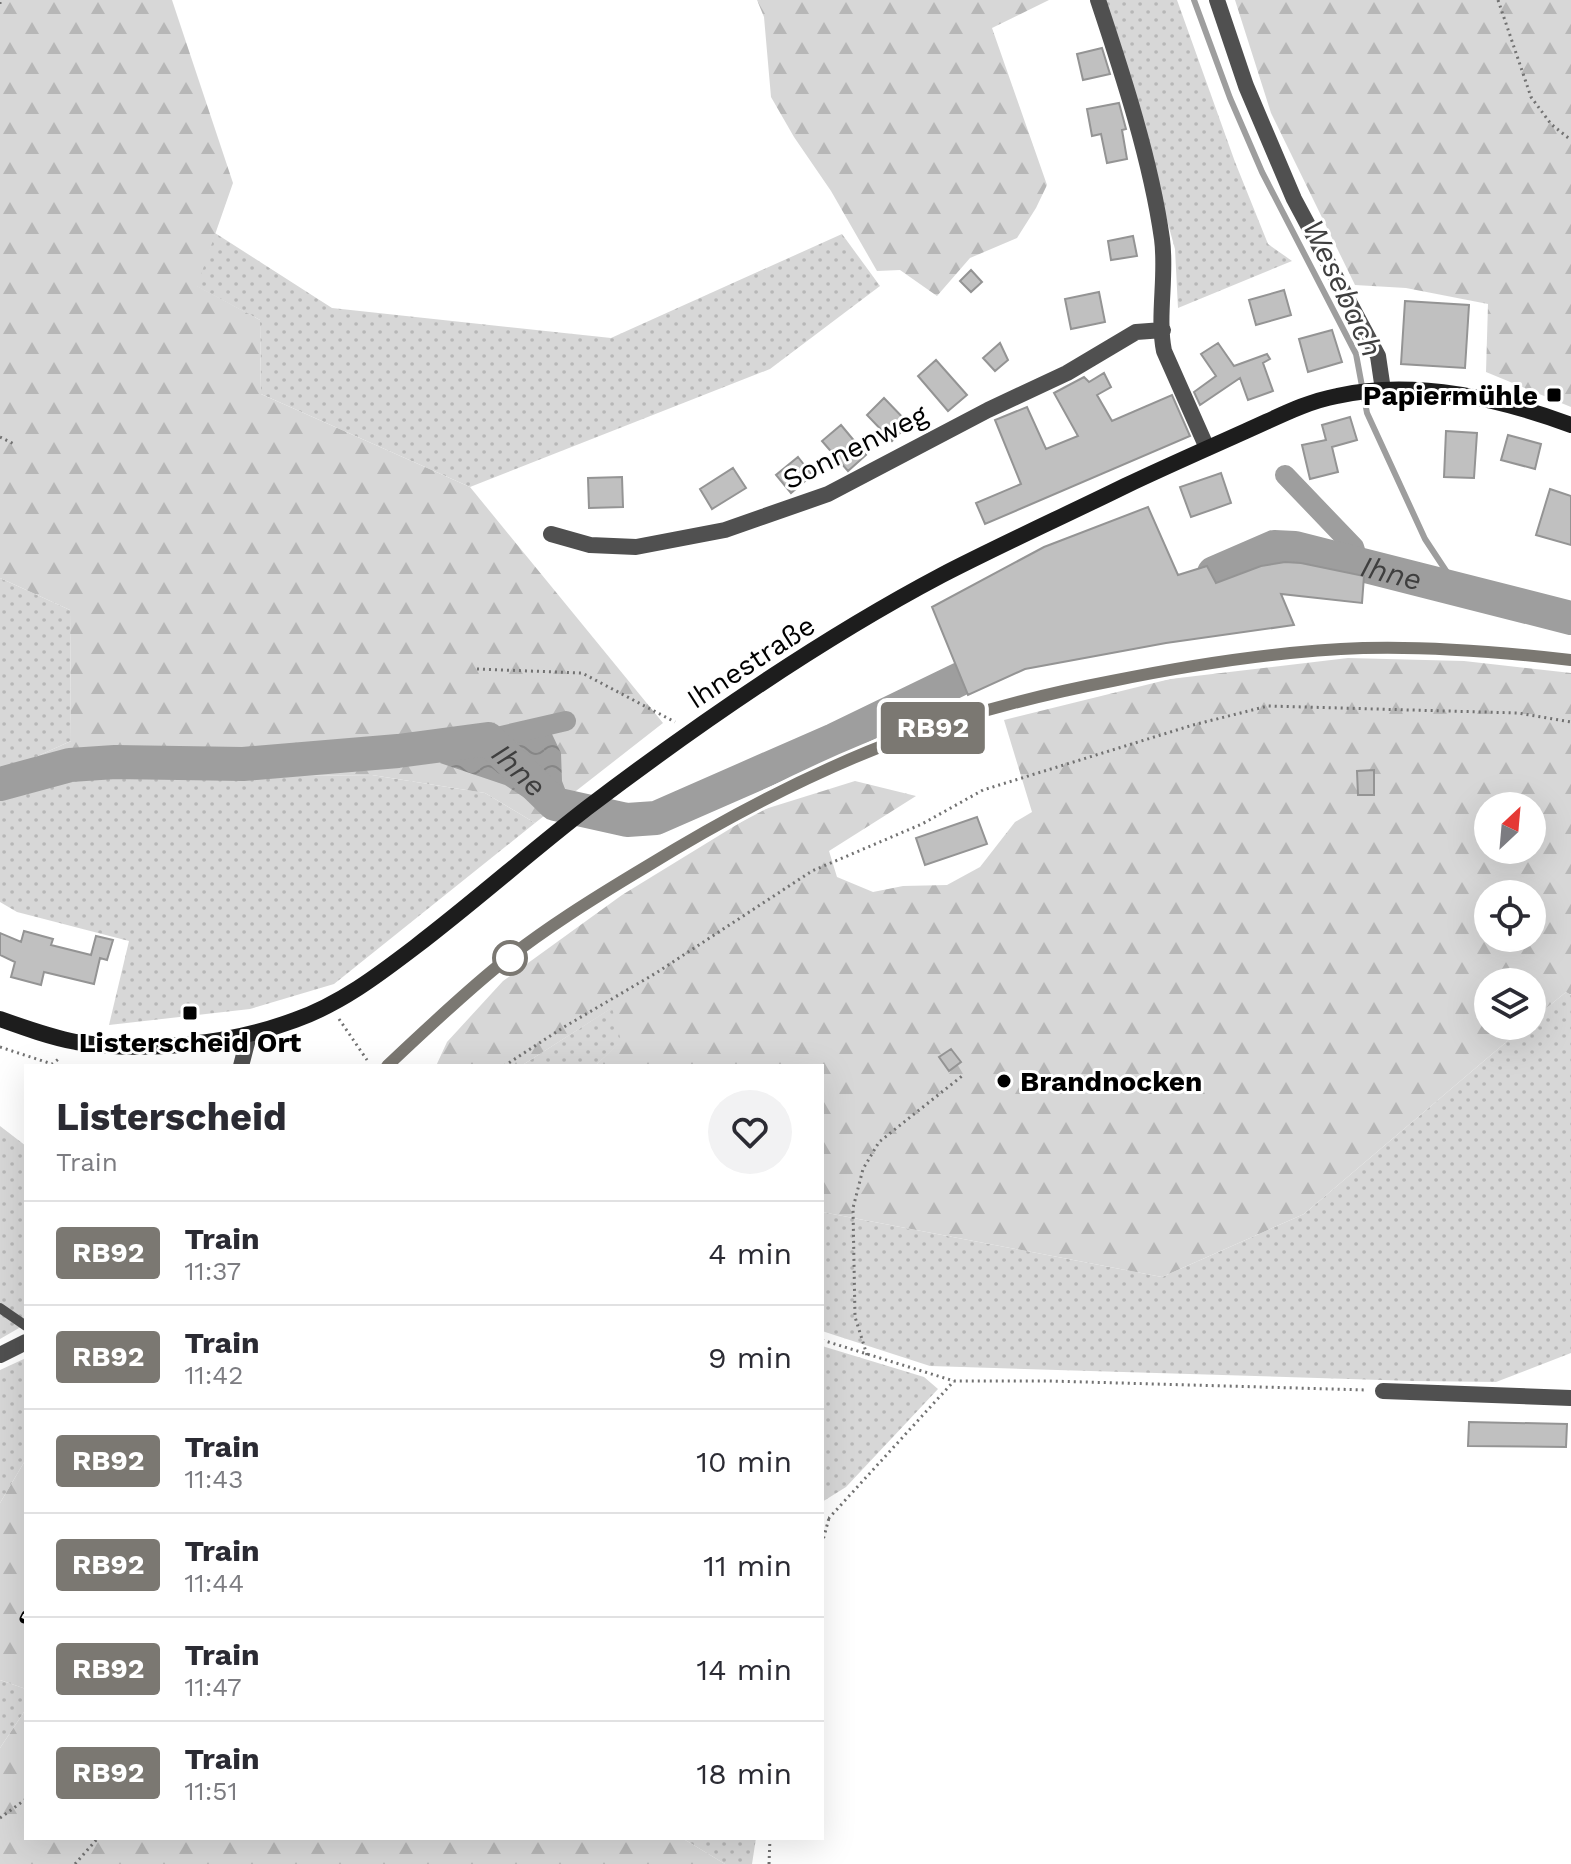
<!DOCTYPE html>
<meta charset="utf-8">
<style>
:root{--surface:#fff;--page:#f2f2f3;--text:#2b2b33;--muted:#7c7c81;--line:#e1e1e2}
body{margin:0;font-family:"Work Sans",sans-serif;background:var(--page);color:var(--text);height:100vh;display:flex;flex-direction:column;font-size:30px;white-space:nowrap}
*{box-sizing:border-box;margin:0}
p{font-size:26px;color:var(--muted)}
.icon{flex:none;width:44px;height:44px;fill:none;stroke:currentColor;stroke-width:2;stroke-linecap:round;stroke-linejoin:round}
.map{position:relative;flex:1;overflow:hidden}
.drawer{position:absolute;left:24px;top:1064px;width:800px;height:776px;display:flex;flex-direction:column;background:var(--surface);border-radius:0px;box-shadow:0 8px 32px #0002}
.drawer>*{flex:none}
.badge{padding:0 16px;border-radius:6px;font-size:28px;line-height:52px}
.needle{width:52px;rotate:26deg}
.fabs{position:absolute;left:1474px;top:792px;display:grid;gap:16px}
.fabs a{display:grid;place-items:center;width:72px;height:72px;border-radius:50%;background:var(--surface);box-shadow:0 8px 32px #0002;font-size:40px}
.map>.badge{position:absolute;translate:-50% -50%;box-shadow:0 0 0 4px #fff}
.round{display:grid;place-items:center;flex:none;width:84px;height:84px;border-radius:42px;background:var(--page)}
.summary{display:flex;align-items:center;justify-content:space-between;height:136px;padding:0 32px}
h1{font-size:38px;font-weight:700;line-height:60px}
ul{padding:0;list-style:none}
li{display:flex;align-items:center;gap:24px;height:104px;padding:0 32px;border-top:2px solid var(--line)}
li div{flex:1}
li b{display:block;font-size:30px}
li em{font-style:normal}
li .badge{min-width:88px;font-weight:700;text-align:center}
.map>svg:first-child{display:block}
</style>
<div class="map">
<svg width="1571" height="1864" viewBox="0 0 1571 1864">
<defs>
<pattern id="grass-dots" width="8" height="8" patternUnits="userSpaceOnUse" patternTransform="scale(2)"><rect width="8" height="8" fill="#d7d7d7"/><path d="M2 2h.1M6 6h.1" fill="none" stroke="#b7b7b7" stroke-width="1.8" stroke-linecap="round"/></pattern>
<pattern id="forest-firs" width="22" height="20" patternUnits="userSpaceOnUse" patternTransform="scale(2)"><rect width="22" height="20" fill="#d7d7d7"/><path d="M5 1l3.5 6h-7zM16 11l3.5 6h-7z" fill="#b7b7b7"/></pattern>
<pattern id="water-waves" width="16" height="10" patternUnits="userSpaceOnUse" patternTransform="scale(2)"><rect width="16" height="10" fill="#9e9e9e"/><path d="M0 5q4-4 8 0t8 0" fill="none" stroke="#868686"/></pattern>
</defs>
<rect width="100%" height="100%" fill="#fff"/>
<path fill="url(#grass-dots)" d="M1101,0h76l58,162 33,82 24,17 -114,47 -3,-59 -62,-222z
M215,233l117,75 279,30 231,-104 38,52 -110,83 -300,118 -209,-93 -1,-74 -64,-34z
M0,578l70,32 1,131 -71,32z
M372,775l113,18 50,30 -201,161 -84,25 -141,16 20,-84 -112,-29 -17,-10v-111l66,-12z
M1566,992l5,3v358l-75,29 -83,-1 -483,-15 -108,-35v-119l340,65 142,-63 221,-188h7v-6z
M613,1007l9,34 -27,25h-74z
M0,1126l26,20v178l-26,15z
M822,1346l102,31 14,12 -92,98 -24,15z
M26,1358v101l-26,44v-133z
M0,1680l26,9v20l-26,39z
M682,1838h74l-4,26h-27z"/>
<path fill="url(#forest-firs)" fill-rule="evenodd" d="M0,0h172l61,183 -36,103 63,34 1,74 209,93 193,236 -128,100 -50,-30 -113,-18 -306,4 -66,12v-18l71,-32 -1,-131 -70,-32z
M757,0h292l-57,28 55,157 -11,23 -19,30 -47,20 -33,38 -37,-26 -23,1 -46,-80 -37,-54 -23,-40 -7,-80z
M1235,0h336v407l-85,-35 2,-68 -82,-16 -51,-3 -84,-172z
M1348,658l116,3 107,12v322l-5,-3 -34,28v-38h-44v44h37l-221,188 -142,63 -340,-65v-146h-227l26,-25 -9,-33 -91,58h-85l11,-24 56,-61 119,-86 137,-84 96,-30 61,15 -87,55 8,26 36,15 30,-6 44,-1 33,-18 35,-45 17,-10 -28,-92 166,-41zM1488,806h44v44h-44zM1488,894h44v44h-44z
M26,1459v230l-26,-9v-177z
M26,1709v129h656l43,26h-725v-116z"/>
<path fill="url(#water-waves)" d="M551,732l10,21 1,28 5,13 -22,17 -40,-26 -65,-22 4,-6 6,-2 47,-7z"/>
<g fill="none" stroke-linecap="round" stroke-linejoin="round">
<path stroke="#9e9e9e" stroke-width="6" d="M1194,0l36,98 32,74 94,182 11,59 58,126 33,50"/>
<path stroke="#9e9e9e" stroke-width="20" d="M1285,475l69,72 5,16
M488,739l78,-18"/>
<g stroke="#9e9e9e" stroke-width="34">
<path id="s1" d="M1214,573l60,-26 21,1 276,70"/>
<path id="s2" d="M0,784l70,-19 45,-3 128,2 155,-13 90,-12 67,65 72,16 29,-2 178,-78 126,-61"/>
</g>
</g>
<path fill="#c0c0c0" stroke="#949494" stroke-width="2" d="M1102,48l8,26 -27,6 -6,-26z
M1119,103l7,26 -4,1 5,29 -20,4 -6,-29 -9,2 -5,-27z
M1133,236l4,20 -26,4 -3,-19z
M971,270l11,12 -11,10 -11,-11z
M1284,290l7,25 -35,10 -7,-25z
M1099,292l6,30 -34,7 -6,-30z
M1405,301l64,4 -4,63 -64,-4z
M1332,330l10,32 -34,10 -9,-33z
M1000,343l8,17 -13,11 -12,-13z
M1218,343l16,23 33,-12 3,5 -7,4 10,28 -25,9 -8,-22 -40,27 -6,-13 22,-16 -15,-22z
M936,360l31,35 -19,16 -30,-35z
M1104,373l7,14 -14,8 15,26 60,-26 18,41 -205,88 -9,-21 45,-19 -26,-64 32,-13 19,42 32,-13 -24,-43 30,-16 5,5z
M884,398l25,26 -17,17 -25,-26z
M1350,417l7,23 -25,7 6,25 -28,7 -8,-34 24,-5 -4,-15z
M841,425l25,30 -18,16 -26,-30z
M1446,431l31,2 -3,45 -30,-1z
M1508,435l33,9 -6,25 -34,-9z
M798,457l14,18 -21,18 -15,-18z
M733,468l13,20 -34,21 -12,-20z
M1221,473l10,30 -40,14 -11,-30z
M622,477l1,30 -34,1 -1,-30z
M1550,489l21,7v49l-35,-10z
M1148,507l30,68 29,-9 9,17 45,-17 24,-4 16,1 63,13 -2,27 -81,-9 13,31 -128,18 -141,26 -57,26 -36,-88 112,-60z
M1374,770v25h-16l-1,-24z
M977,817l10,27 -62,21 -9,-27z
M24,931l29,8 -2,6 40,10 5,-19 17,4 -6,20 -7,-2 -6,26 -50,-12 -3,13 -30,-8 4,-15 -15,-7v-22l21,9z
M951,1049l10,13 -12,9 -10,-14z
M1469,1422l98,2 -1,23 -98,-1z"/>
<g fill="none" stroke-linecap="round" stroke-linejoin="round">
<path stroke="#727272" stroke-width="3" stroke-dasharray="2 4" stroke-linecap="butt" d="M1498,0l33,97 20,27 20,16
M0,4v-4
M0,437l14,7
M477,669l105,4 93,49
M339,1019l28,41
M0,1047l52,17 8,-6
M504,1066l60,-39 92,-54 156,-102 110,-47 61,-34 210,-65 75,-19 250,7 53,9
M822,1340l132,41h95l318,9
M867,1355l-12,-38 -2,-109 10,-39 16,-27 83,-66
M822,1518h7l125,-137
M822,1544l7,-26
M0,1818l26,-19
M75,1864l23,-26
M769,1864l1,-26"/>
<path stroke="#505050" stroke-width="10" d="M0,1308l26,18"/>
<path stroke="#505050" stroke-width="16" d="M1098,0c25,75 53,161 64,239 5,37 -5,77 2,112l43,97
M1217,0l29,86 48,113 84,157 5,34
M551,534l39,11 46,2 89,-17 103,-36 160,-84 79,-37 69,-41 27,-2
M241,1066l8,-31
M0,1355l26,-13
M1383,1391l188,7"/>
<path stroke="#1d1d1d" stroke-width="16" d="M0,1019c25,9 50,18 76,23 71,11 152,3 219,-22 45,-16 82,-44 120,-73 59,-45 114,-94 172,-139 112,-85 230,-167 355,-233 60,-31 122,-59 183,-89 40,-19 81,-37 121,-55 30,-13 59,-29 91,-35 77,-17 161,2 234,29"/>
<defs>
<path id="rail" d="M387,1066c36,-34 73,-69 111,-100 46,-37 96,-68 146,-98 84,-52 174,-99 267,-133 63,-24 129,-39 195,-53 59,-12 119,-24 179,-29 95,-10 191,-4 286,7
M24,1619l2,-4"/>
</defs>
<use href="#rail" stroke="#000" stroke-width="9"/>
<use href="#rail" stroke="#fff" stroke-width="6" stroke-dasharray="18" stroke-linecap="butt"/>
</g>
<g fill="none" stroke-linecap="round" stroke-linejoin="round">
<defs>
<path id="line" d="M387,1066c36,-34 73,-69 111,-100 46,-37 96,-68 146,-98 84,-52 174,-99 267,-133 65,-24 133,-41 201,-54 83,-17 166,-30 251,-33 70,-2 139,4 208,12"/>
</defs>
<use href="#line" stroke="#fff" stroke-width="18"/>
<use href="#line" stroke="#7b7872" stroke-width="12"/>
</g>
<g fill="#000" stroke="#fff" stroke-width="3">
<rect x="1546" y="387" width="16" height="16" rx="4"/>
<rect x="182" y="1005" width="16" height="16" rx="4"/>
<circle cx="1004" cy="1081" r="8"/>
</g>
<circle fill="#fff" stroke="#7b7872" stroke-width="4" cx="510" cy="958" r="16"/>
<g text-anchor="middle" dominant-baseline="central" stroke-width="6" stroke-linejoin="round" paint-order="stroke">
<g font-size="28" font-weight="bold" fill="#000" stroke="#fff" text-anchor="end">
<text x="1538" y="395">Papiermühle</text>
<text x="190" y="1042" text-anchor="middle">Listerscheid Ort</text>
<text x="1020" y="1081" text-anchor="start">Brandnocken</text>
</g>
<g font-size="28" fill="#000" stroke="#fff">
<text transform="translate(855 447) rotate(-26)">Sonnenweg</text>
<text transform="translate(751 662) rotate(-33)">Ihnestraße</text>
</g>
<g font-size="30" font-style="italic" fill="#3f3f3f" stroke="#fff">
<text transform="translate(1343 288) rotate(65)">Wesebach</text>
<text stroke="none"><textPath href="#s1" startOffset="186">Ihne</textPath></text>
<text stroke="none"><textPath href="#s2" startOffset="536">Ihne</textPath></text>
</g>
</g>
</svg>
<div class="fabs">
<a><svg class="needle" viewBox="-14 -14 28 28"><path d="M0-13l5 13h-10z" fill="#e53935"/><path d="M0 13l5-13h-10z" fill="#7c7c81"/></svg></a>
<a><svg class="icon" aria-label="locate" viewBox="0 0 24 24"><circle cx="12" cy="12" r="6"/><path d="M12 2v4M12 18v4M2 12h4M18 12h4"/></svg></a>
<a><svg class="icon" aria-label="layers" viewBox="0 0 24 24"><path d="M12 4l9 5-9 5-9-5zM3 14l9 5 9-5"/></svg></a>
</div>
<b class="badge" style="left:933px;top:728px;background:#7b7872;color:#fff">RB92</b>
<section class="drawer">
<div class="summary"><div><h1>Listerscheid</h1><p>Train</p></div><a class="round"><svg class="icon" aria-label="heart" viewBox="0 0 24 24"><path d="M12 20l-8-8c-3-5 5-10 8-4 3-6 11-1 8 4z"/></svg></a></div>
<ul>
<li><span class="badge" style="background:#7b7872;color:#fff">RB92</span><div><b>Train</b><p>11:37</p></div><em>4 min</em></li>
<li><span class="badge" style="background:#7b7872;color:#fff">RB92</span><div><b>Train</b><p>11:42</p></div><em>9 min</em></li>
<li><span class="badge" style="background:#7b7872;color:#fff">RB92</span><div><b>Train</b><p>11:43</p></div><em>10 min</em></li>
<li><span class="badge" style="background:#7b7872;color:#fff">RB92</span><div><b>Train</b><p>11:44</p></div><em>11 min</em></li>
<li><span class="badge" style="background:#7b7872;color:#fff">RB92</span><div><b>Train</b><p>11:47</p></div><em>14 min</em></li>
<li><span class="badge" style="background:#7b7872;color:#fff">RB92</span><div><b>Train</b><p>11:51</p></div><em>18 min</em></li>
</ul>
</section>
</div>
